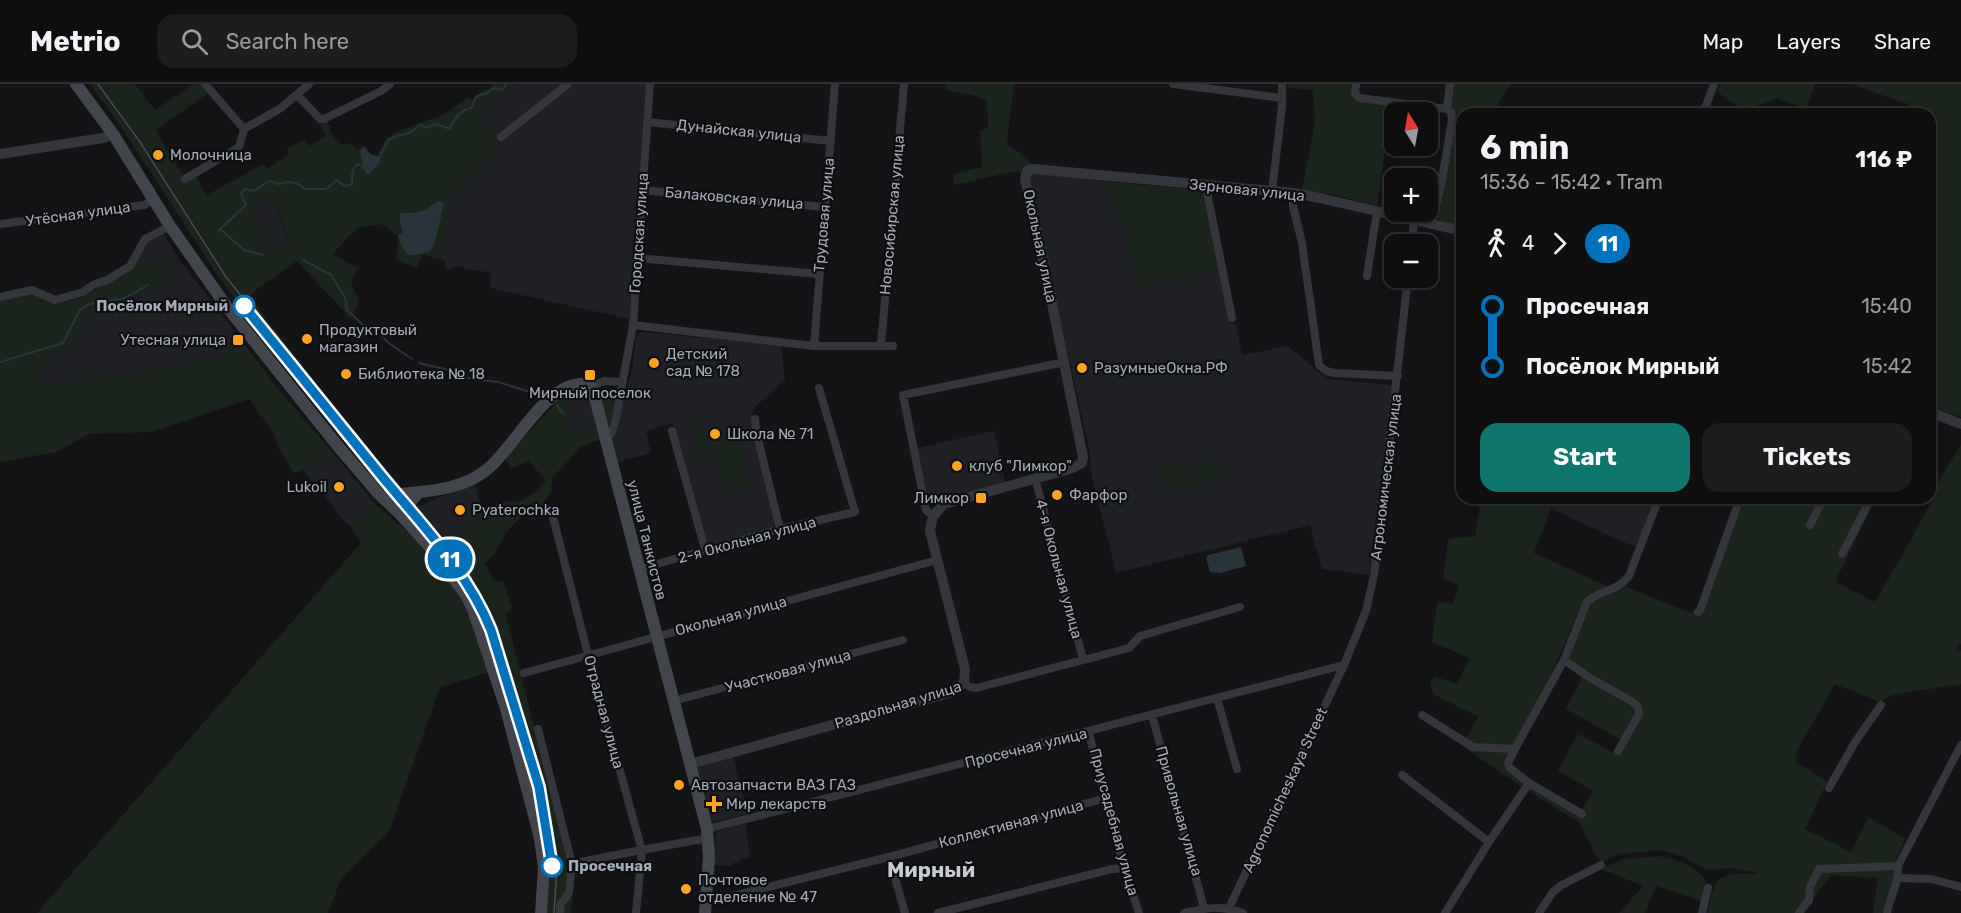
<!DOCTYPE html>
<meta charset="utf-8">
<style>
:root{--surface:#0f0f10;--page:#1d1d1e;--text:#f1f3f6;--muted:#9b9c9f;--line:#2f2f30;--accent:#0f766e}
body{margin:0;font-family:Rubik,sans-serif;background:var(--page);color:var(--text);height:100vh;display:flex;flex-direction:column;font-size:22px;white-space:nowrap}
*{box-sizing:border-box;margin:0}
p{font-size:20px;color:var(--muted)}
.icon{flex:none;width:33px;height:33px;fill:none;stroke:currentColor;stroke-width:2;stroke-linecap:round;stroke-linejoin:round}
.map{position:relative;flex:1;overflow:hidden}
.side{position:absolute;left:1456px;top:24px;width:480px;height:396px;display:flex;flex-direction:column;background:var(--surface);border-radius:18px;box-shadow:0 3px 9px #0003,0 0 0 2px var(--line)}
.side>*{flex:none}
.badge{padding:0 12px;border-radius:20px;font-size:21px;line-height:39px}
.needle{width:39px;rotate:349deg}
.tools{position:absolute;left:1384px;top:18px;display:grid;gap:12px}
.tools a{display:grid;place-items:center;width:54px;height:54px;border-radius:12px;background:var(--surface);box-shadow:0 3px 9px #0003,0 0 0 2px var(--line);font-size:30px}
.map>.badge{position:absolute;translate:-50% -50%;box-shadow:0 0 0 3px #fff}
.legs{display:flex;align-items:center;gap:9px;height:66px;padding:0 24px;font-size:20px}
.legs p{margin-inline-start:auto}
.head{display:flex;align-items:center;justify-content:space-between;height:102px;padding:0 24px}
h1{font-size:33px;font-weight:700;line-height:45px}
.primary-button{display:flex;gap:12px;margin-top:auto;padding:12px 24px}
.primary-button a{flex:1;height:69px;border-radius:18px;background:var(--accent);color:#fff;font-size:24px;font-weight:700;line-height:69px;text-align:center}
.primary-button a+a{background:var(--page);color:var(--text)}
ul{padding:0 24px;list-style:none}
li{display:flex;align-items:center;gap:21px;height:60px;font-size:22px}
li i{display:grid;place-items:center;width:9px;height:100%;margin:0 8px;background:currentColor}
li i::after{content:'';width:15px;height:15px;margin:-8px;border:4px solid;border-radius:50%;background:var(--surface)}
li p{margin-inline-start:auto}
li:first-child i{background:linear-gradient(#0000 50%,currentColor 0)}
li:last-child i{background:linear-gradient(currentColor 50%,#0000 0)}
header{display:flex;align-items:center;gap:36px;box-sizing:border-box;height:84px;padding:0 30px;background:var(--surface);border-bottom:2px solid var(--line)}
header strong{font-size:28px}
nav{display:flex;gap:33px;margin-inline-start:auto;font-size:21px}
.search{width:420px;height:54px;background:var(--page);display:flex;align-items:center;gap:15px;box-sizing:border-box;padding:0 21px;border-radius:18px;color:var(--muted);font-size:22px}
.map>svg:first-child{display:block}
</style>
<header>
<strong>Metrio</strong>
<div class="search"><svg class="icon" aria-label="search" viewBox="0 0 24 24"><circle cx="10" cy="10" r="6"/><path d="M15 15l6 6"/></svg>Search here</div>
<nav><a>Map</a><a>Layers</a><a>Share</a></nav>
</header>
<div class="map">
<svg width="1961" height="829" viewBox="0 0 1961 829">
<rect width="100%" height="100%" fill="#141416"/>
<path fill="#1f2023" d="M515,0h131l-17,235 -139,-31 2,-15 -40,-7 -1,4 -7,-2 2,-7 -6,-2 10,-65 45,-41 3,-10 -23,-29z
M1034,88l77,10 28,105 81,-18 10,53 6,3 6,30 46,-9 39,33 65,6 -23,190 -47,-6 -12,-44 -194,48 -24,-95 -2,-25 -61,-273 1,-5z
M274,112l12,42h5l3,9 -6,3 -25,-8 -4,-8 -8,-32z
M163,149l11,18 -27,17 -9,-10 7,-18z
M180,177l63,81 -26,17 -137,22 -38,3v-12l2,-10 9,-9 20,-10 10,-24 7,-6 66,-27 12,-14z
M641,248l140,13 4,35 -31,28 -3,10 1,10 23,93 -2,6 -60,18 -5,-1 -35,-121 -27,8 5,22 -36,10 -5,-18 22,-75 4,-34z
M586,305l4,5 8,37 -17,2 -8,-4 -6,-6 -1,-31z
M994,347l11,52 -72,21h-3l-13,-56z
M330,365l45,55 -25,21 -5,-3 -42,-52z
M475,399l6,26 -13,18 -7,16 -8,7 -34,-44z
M1527,414h130l-20,50z
M733,672l15,58 -36,8 -3,-2 -12,-52 3,-3z
M746,739l4,35 -10,1v3l-7,1 -2,3 -18,-1 2,-30 4,-4z"/>
<path fill="#1b241c" fill-rule="evenodd" d="M90,0h45l20,26 39,-26h8l7,9 -54,37 28,46 13,1 11,18 56,-31 4,5 22,-15 -2,-5 17,-10 6,7 16,-10 -9,-15 10,-1 6,16 9,9 9,-2 6,7 6,-5 2,2 -5,5 4,17 5,5 10,-10 2,-7 -4,-2 9,-16 9,-6 49,-19 25,-17 3,2c6,-6 13,-8 20,-13l-2,-2h25l-39,30 22,29 -3,10 -45,41 -10,65 -18,-4 -4,13 -22,-8 2,-24 -15,-12 -25,4 -12,11 -13,15 25,14 -7,14 8,20 -8,17 -54,-58 -41,29 -6,7 75,98 -1,3 68,80 3,7 -2,3 -5,1 -5,-1 -96,-118 2,-4 -70,-88 -97,-150zM274,112l13,42h4l2,9 -5,3 -25,-8 -4,-8 -7,-32zM438,117l5,2c-4,18 -9,45 -27,52l-13,-23 11,-18 17,-7z
M945,0h69l-7,55 2,8 11,6 13,12 -5,2 -7,7 -2,-2 -4,-1 -61,14 -1,-11 29,-7 -2,-36 8,-4 -1,-26 -14,-6 -27,-5z
M1287,0h66l-1,9 39,12 -14,101 -42,-11 -33,-5 13,-68 -2,-32 -25,-2z
M1453,0h58l-12,16 -1,14h-36v113l-22,-6 -4,-8z
M1720,0h95l-9,25 -29,-11 -32,12 -28,-18z
M1851,0h110v333l-30,-10 -1,-293h-22v-10z
M1111,98l89,8 4,6 16,73 -81,18z
M174,167l6,10 -12,11 -11,14 -67,27c-10,9 -9,21 -17,29 -2,3 -9,5 -12,7 -16,8 -20,17 -19,35l38,-3 137,-22 26,-17 34,46 53,61 -27,21 -9,3 -16,-26 -4,-14 -25,-34 -98,33 -62,2 -33,18 -56,10v-161l31,-7 24,10 25,-6 28,-15 30,-25 10,10z
M611,304l3,3c2,11 0,22 -3,33l-2,2c-5,-10 -9,-28 -3,-37z
M566,308l7,13 -6,7v12c11,10 18,6 31,7l3,9 -21,6 -8,11 -20,21 -1,14 -9,14c-14,5 -30,17 -38,30 -8,12 -8,20 -20,27l10,17 10,2 8,26 -6,6 62,250 7,5 -4,44h-24l3,-39 -2,-15 -31,-130 -30,-98 -10,-23 -43,-64 -23,-28 4,-8 4,-2 34,44 8,-7 7,-16 13,-18 29,-9 9,2 16,-10 11,-12 -18,-19 -17,8 -6,-11z
M702,340l7,31 -10,3 -8,-31z
M738,347l12,56 -27,6 -12,-56z
M1961,361v198l-5,5 5,3v33l-69,11 -12,7 -45,-18 -37,65 -3,12 32,21 -22,47 46,23 18,-35 36,22 -11,24 1,14 -10,36h-12l5,-35 -47,-3 -29,38h-95c3,-11 6,-34 19,-37 10,-4 23,-1 33,-3l-27,-5 -26,2 -22,-13 -22,-7 -43,4 -19,9 -21,-41 -53,-32 4,-5 51,26 12,-20 -35,-20 20,-37 36,19 7,-13 -55,-31 17,-33 -18,-11 25,-60 6,-7 28,-12 59,24 8,2 5,-3 40,-111h140l-41,84 40,20 36,-62 16,-30 16,-36z
M1209,376l8,1 22,11 -69,19 -7,-7 -3,-12 10,-8 24,4z
M1481,414h46l24,11 -17,44 75,34 -25,13 -44,99 -34,63 16,18v7l-61,-42 18,-28 -46,-23 -3,-12 4,-6 23,8 12,-26 -37,-16 5,-41 16,3 6,-19 -16,-6 5,-39 7,-2 20,-2z
M375,420l39,33 44,56 11,18 21,61 -50,15 -51,145 -48,47 -13,34h-291l324,-370 -11,-18z
M1658,772c19,4 36,8 48,25l-4,20 -46,-15 -11,27h-26l24,-27 -42,-17 20,-9z"/>
<path fill="#29343a" d="M365,63l5,7 11,3 -2,7 -11,11 -4,-4c0,-4 -4,-14 -4,-20z
M438,117l6,2 -9,40 -5,8 -14,4h-9l-6,-11 -3,-8 5,-4 -3,-9v-10c15,1 27,-2 38,-12z
M1241,463l5,19 -26,7 -10,-1 -4,-14 2,-3z"/>
<g fill="none" stroke-linecap="round" stroke-linejoin="round">
<path stroke="#29343a" stroke-width="2" d="M379,74c3,-6 6,-13 10,-18 10,-8 21,-2 31,-16l6,4 10,-4 14,5c4,-10 10,-19 21,-21l6,-12 10,-3 7,-5 6,2 5,-3 1,-3
M220,145l24,21 19,5
M218,147l28,-26 -5,-11 3,-5 10,2 15,-10 9,3 10,-2 8,1 9,6h21l11,-9 7,6 8,-2c0,-9 -1,-15 6,-20l9,6
M303,176l28,15 14,22 2,13 16,15 9,2 18,17 22,15
M0,278l63,-19 17,-33 9,-6 36,-6 23,-13
M419,279l34,8 14,7 31,4 38,12
M557,322l6,7"/>
<path stroke="#34363b" stroke-width="8" d="M1173,0l109,14
M1356,0l-1,9 4,5 88,11
M297,11l23,24h4l57,-28 9,-7
M1703,30l11,-30
M647,38l184,19
M244,45l37,-21 28,-24
M501,53l67,-53
M185,95l54,-32 5,-18 -39,-45
M1208,102l-1,6 25,126
M642,106l183,17
M1272,107l10,-85v-22
M1293,109v13l9,37 17,122 7,6 9,2 63,3
M1432,139l10,-43 10,-60 -1,-7 -4,-4 3,-25
M0,140l144,-19 10,-6
M1412,160l2,-25
M637,174l182,16
M1367,192l10,-65
M0,213l32,-7 23,10 28,-8 10,-7 14,-5 23,-14 15,-27 25,-13
M633,241l181,21h79
M881,261l23,-261
M814,262l21,-262
M590,303l14,-6 18,1
M755,335l1,12 24,98
M672,347l33,118
M606,356l6,-8 4,-14 17,-93 17,-241
M1035,394l48,181
M552,429l34,134 56,204 -6,62
M933,432l-7,-6 -23,-115 162,-33
M1810,441l14,-27
M1842,470l29,-56
M639,485l141,-40 75,-17 -36,-124
M1698,528l3,-4 39,-110
M1564,576l26,18 43,24 5,5 1,7 -21,37
M524,589l413,-113
M964,599l6,4 6,1 153,-40 11,-12 100,-29
M1217,614l20,71
M673,617l230,-61
M1152,631l52,193
M1422,631l51,32 42,2 -7,14 2,5 19,15 53,31
M538,645l34,135 -3,29 -9,12v8
M1089,648l8,37 9,29 16,63 17,52
M1515,665l49,-89 23,-58c15,-14 27,-8 42,-26l30,-78
M1402,691l87,67
M1829,704l26,-46 26,-37
M707,745l637,-164
M889,773l16,56
M572,780c45,-10 91,-18 137,-26
M1898,794l33,1 30,8
M707,814l9,2 173,-43 217,-59
M1229,824l115,-243 22,-54 8,-36 34,-297
M938,829l174,-44 12,-1
M1184,829c21,-5 37,-8 59,0
M1445,829l44,-71 40,-59
M1539,829l14,-21 9,-7 39,-20
M1702,829l6,-25
M1799,829l10,-13 1,-13 9,-18 79,-3
M1887,829c3,-16 12,-30 11,-47l63,-121"/>
<path stroke="#34363b" stroke-width="10" d="M0,70l103,-16 10,-4
M1930,328l31,12
M690,680l259,-71 15,-10 1,-14 -35,-138 3,-15 11,-12 129,-36 9,-5 1,-6 -40,-198 -18,-80 3,-9 6,-1 259,24 27,5 142,33"/>
<path stroke="#42454b" stroke-width="12" d="M76,0l37,50 57,92 57,81 110,138 41,48 22,21 29,32 37,49 7,14 32,96 35,133 4,30 -3,45
M382,413c35,-7 73,-3 103,-26 31,-23 60,-92 103,-87l5,6 114,439 2,28 -4,56
M407,438v-16l11,-13"/>
<path stroke="#474a50" stroke-width="1.5" d="M98,0l42,58 86,135 243,302 16,25 9,24 47,159 12,54 4,25 -3,47"/>
</g>
<g fill="none" stroke-linecap="round" stroke-linejoin="round">
<defs>
<path id="line-1" d="M244,222c45,56 90,112 136,168 40,49 87,96 111,156l48,157 13,79"/>
</defs>
<use href="#line-1" stroke="#fff" stroke-width="14"/>
<use href="#line-1" stroke="#0072bc" stroke-width="9"/>
</g>
<g fill="#ffa422" stroke="#0f0f11" stroke-width="2">
<circle cx="158" cy="71" r="6"/>
<circle cx="307" cy="255" r="6"/>
<rect x="232" y="250" width="12" height="12" rx="3"/>
<circle cx="654" cy="279" r="6"/>
<circle cx="1082" cy="284" r="6"/>
<circle cx="346" cy="290" r="6"/>
<rect x="584" y="285" width="12" height="12" rx="3"/>
<circle cx="715" cy="350" r="6"/>
<circle cx="957" cy="382" r="6"/>
<circle cx="339" cy="403" r="6"/>
<circle cx="1057" cy="411" r="6"/>
<rect x="975" y="408" width="12" height="12" rx="3"/>
<circle cx="460" cy="426" r="6"/>
<circle cx="679" cy="701" r="6"/>
<path d="M711 711h6v6h6v6h-6v6h-6v-6h-6v-6h6z"/>
<circle cx="686" cy="805" r="6"/>
</g>
<g fill="#fff" stroke="#0072bc" stroke-width="3">
<circle cx="244" cy="222" r="10"/>
<circle cx="552" cy="782" r="10"/>
</g>
<g text-anchor="middle" dominant-baseline="central" stroke-width="4.5" stroke-linejoin="round" paint-order="stroke">
<g font-size="15" fill="#a4abb7" stroke="#0f0f11">
<text transform="translate(739 47) rotate(6)">Дунайская улица</text>
<text transform="translate(1247 106) rotate(6)">Зерновая улица</text>
<text transform="translate(734 114) rotate(5)">Балаковская улица</text>
<text transform="translate(78 130) rotate(-8)">Утёсная улица</text>
<text transform="translate(824 131) rotate(-85)">Трудовая улица</text>
<text transform="translate(892 131) rotate(-85)">Новосибирская улица</text>
<text transform="translate(639 149) rotate(-86)">Городская улица</text>
<text transform="translate(1040 162) rotate(78)">Окольная улица</text>
<text transform="translate(1386 393) rotate(-83)">Агрономическая улица</text>
<text transform="translate(647 456) rotate(76)">улица Танкистов</text>
<text transform="translate(747 456) rotate(-15)">2-я Окольная улица</text>
<text transform="translate(1059 485) rotate(75)">4-я Окольная улица</text>
<text transform="translate(731 532) rotate(-15)">Окольная улица</text>
<text transform="translate(788 587) rotate(-15)">Участковая улица</text>
<text transform="translate(898 621) rotate(-17)">Раздольная улица</text>
<text transform="translate(604 628) rotate(75)">Отрадная улица</text>
<text transform="translate(1026 664) rotate(-14)">Просечная улица</text>
<text transform="translate(1285 706) rotate(-65)">Agronomicheskaya Street</text>
<text transform="translate(1179 727) rotate(74)">Привольная улица</text>
<text transform="translate(1114 738) rotate(75)">Приусадебная улица</text>
<text transform="translate(1011 740) rotate(-15)">Коллективная улица</text>
</g>
<g font-size="15" fill="#a4abb7" stroke="#0f0f11" text-anchor="start">
<text x="170" y="71">Молочница</text>
<text x="319" y="246">Продуктовый<tspan x="319" dy="17">магазин</tspan></text>
<text x="226" y="256" text-anchor="end">Утесная улица</text>
<text x="666" y="270">Детский<tspan x="666" dy="17">сад № 178</tspan></text>
<text x="1094" y="284">РазумныеОкна.РФ</text>
<text x="358" y="290">Библиотека № 18</text>
<text x="590" y="309" text-anchor="middle">Мирный поселок</text>
<text x="727" y="350">Школа № 71</text>
<text x="969" y="382">клуб "Лимкор"</text>
<text x="327" y="403" text-anchor="end">Lukoil</text>
<text x="1069" y="411">Фарфор</text>
<text x="969" y="414" text-anchor="end">Лимкор</text>
<text x="472" y="426">Pyaterochka</text>
<text x="691" y="701">Автозапчасти ВАЗ ГАЗ</text>
<text x="726" y="720">Мир лекарств</text>
<text x="698" y="796">Почтовое<tspan x="698" dy="17">отделение № 47</tspan></text>
</g>
<g font-size="15" font-weight="bold" fill="#a4abb7" stroke="#0f0f11" text-anchor="end">
<text x="228" y="222">Посёлок Мирный</text>
<text x="568" y="782" text-anchor="start">Просечная</text>
</g>
<g font-size="21" font-weight="bold" fill="#c5cad3" stroke="#0f0f11">
<text x="931" y="785">Мирный</text>
</g>
</g>
</svg>
<div class="tools">
<a><svg class="needle" viewBox="-14 -14 28 28"><path d="M0-13l5 13h-10z" fill="#e53935"/><path d="M0 13l5-13h-10z" fill="#9b9c9f"/></svg></a>
<a>+</a>
<a>−</a>
</div>
<b class="badge" style="left:450px;top:475px;background:#0072bc;color:#fff">11</b>
<section class="side">
<div class="head"><div><h1>6 min</h1><p>15:36 – 15:42 · Tram</p></div><b>116 ₽</b></div>
<div class="legs"><svg class="icon" aria-label="walk" viewBox="0 0 24 24"><circle cx="13" cy="4" r="2"/><path d="M13 8l-2 6 4 7M11 14l-3 7M7 12l3-4h3l4 4"/></svg>4<svg class="icon" aria-label="forward" viewBox="0 0 24 24"><path d="M9 5l7 7-7 7"/></svg><b class="badge" style="background:#0072bc;color:#fff">11</b></div>
<ul>
<li><i style="color:#0072bc"></i><b>Просечная</b><p>15:40</p></li>
<li><i style="color:#0072bc"></i><b>Посёлок Мирный</b><p>15:42</p></li>
</ul>
<div class="primary-button"><a>Start</a><a>Tickets</a></div>
</section>
</div>
